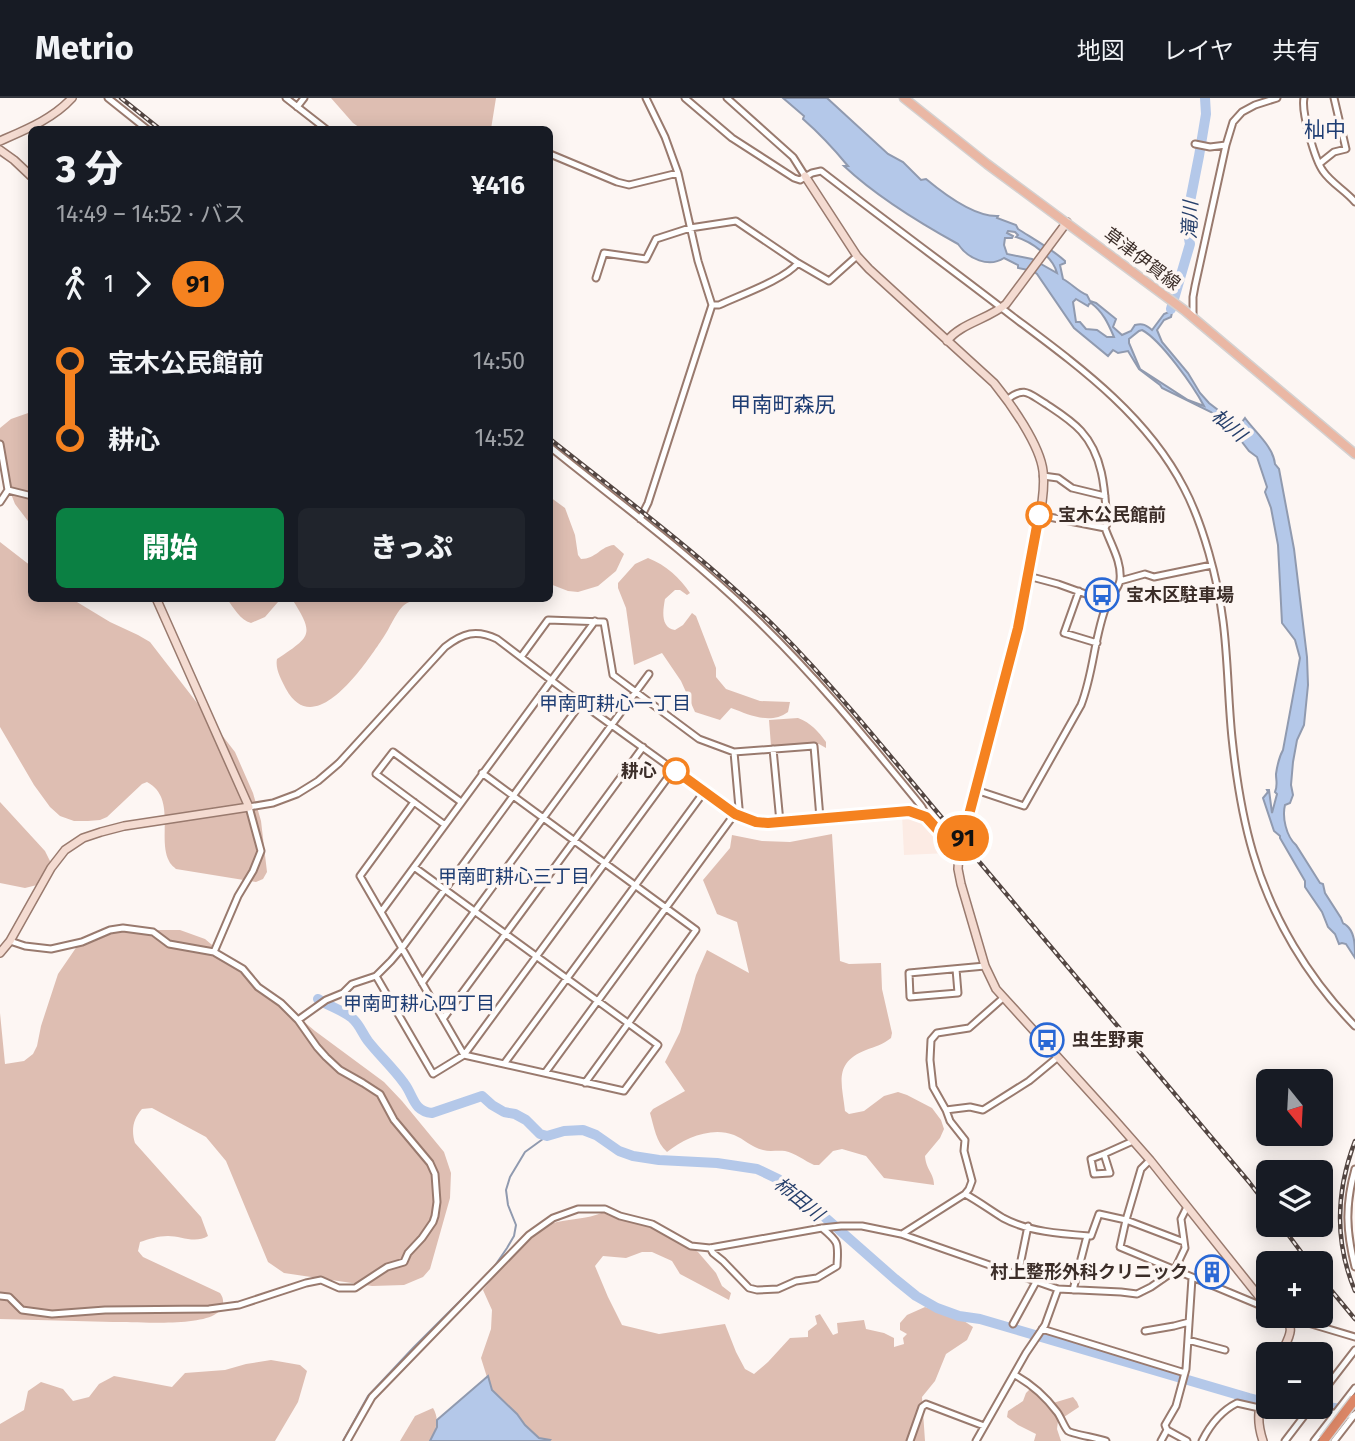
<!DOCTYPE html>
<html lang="ja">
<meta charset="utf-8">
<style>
:root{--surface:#171b24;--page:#20242c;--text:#f1f3f6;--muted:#9ea1a6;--line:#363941;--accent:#0b8043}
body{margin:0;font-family:"Fira Sans","Noto Sans JP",sans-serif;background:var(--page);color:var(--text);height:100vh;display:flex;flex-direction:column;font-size:26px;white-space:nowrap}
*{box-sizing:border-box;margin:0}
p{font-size:23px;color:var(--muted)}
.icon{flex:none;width:38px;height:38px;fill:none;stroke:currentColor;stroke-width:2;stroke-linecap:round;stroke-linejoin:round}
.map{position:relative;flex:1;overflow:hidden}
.side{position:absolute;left:28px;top:28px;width:525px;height:476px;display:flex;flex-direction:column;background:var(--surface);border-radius:10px;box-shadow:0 4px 18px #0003}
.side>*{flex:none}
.badge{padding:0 14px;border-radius:23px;font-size:24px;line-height:46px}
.needle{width:46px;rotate:162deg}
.tools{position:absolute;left:1256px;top:971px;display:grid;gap:14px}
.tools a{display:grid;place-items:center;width:77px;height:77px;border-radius:10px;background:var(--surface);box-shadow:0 4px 18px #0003;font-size:35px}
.map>.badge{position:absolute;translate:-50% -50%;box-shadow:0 0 0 4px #fff}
.legs{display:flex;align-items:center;gap:10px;height:77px;padding:0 28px;font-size:23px}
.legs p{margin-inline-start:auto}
.summary{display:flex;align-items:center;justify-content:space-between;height:119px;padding:0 28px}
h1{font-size:38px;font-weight:800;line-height:52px}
.button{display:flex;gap:14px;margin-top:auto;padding:14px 28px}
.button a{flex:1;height:80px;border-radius:10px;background:var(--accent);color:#fff;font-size:28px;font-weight:800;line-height:80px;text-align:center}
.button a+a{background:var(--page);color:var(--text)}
ul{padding:0 28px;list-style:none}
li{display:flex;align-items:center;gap:24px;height:77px;font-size:26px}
li i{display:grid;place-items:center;width:10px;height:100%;margin:0 9px;background:currentColor}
li i::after{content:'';width:18px;height:18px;margin:-9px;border:5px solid;border-radius:50%;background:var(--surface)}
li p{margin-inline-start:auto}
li:first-child i{background:linear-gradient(#0000 50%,currentColor 0)}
li:last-child i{background:linear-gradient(currentColor 50%,#0000 0)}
header{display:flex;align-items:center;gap:42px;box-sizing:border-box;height:98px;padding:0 35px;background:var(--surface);border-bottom:2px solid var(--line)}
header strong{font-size:33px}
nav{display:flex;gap:38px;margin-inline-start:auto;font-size:24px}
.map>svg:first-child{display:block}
</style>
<header>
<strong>Metrio</strong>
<nav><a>地図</a><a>レイヤ</a><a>共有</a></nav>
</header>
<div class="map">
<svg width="1355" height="1343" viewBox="0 0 1355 1343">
<rect width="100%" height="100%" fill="#fdf6f3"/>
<path fill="#fcebe4" d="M902,717l16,3 7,4 24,31 -45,2z"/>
<path fill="#debeb2" d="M331,0h165l-5,31 -128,1 -10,-7z
M31,314v113l-16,-21 -15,-38v-38l11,-9z
M550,399l15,11 10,27 3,20 3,4c15,0 20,-13 33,-14l10,9 -8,17 -18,15 -20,6 -10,-1 -18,-7z
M0,444l31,24 1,32 40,1 38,23 28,13 12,7 85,110 18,41 8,28 6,51 -4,7 -7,3 -80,-13c-2,-2 -6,-5 -7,-8 -12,-23 8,-63 -22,-79l-5,2 -35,33 -7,3 -12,1h-14l-14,-5 -10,-9 -16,-22 -34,-58z
M648,460c18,7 32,20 42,35l-3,2 -7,-5h-5l-10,9c-2,11 -5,29 10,31l8,-5 9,-12 4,3 20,52v9l10,12 34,12 30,1 -2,10c-18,13 -38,3 -57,-4l-11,12 -25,-8 -14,-31 -19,-28 -28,12 -8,-57 -8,-20v-5l17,-19z
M227,501h59l-8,3 -13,15 -14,6c-11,-3 -17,-15 -24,-24z
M288,501l130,-1v1c-5,2 -11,3 -15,7 -8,8 -13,22 -20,32 -17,25 -68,104 -97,51 -5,-10 -11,-20 -9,-30 34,-23 38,-24 15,-60z
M798,620c13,5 20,13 28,24v6l-7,-4 -48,2 -2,-26z
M0,704l45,49 6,12 -2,12 -12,10 -12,3 -25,-5z
M832,736l8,127 9,3 32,-1 1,26 10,44 -1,5c-7,6 -17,9 -25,12 -33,13 -24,33 -21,61l4,3 15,-3 20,-15 14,-4 9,3 25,13 9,12 3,9 -4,9 -15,18c1,14 9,17 9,29l-50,-7 -18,-22 -24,-7 -9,2 -14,14h-5c-9,-4 -19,-12 -29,-14 -8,-1 -15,1 -22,-1 -12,-3 -19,-11 -29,-15 -22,-9 -50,3 -67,17 -11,-10 -13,-25 -17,-39l3,-4 32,-18 -20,-29 15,-30 16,-57 11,-25 42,23 -12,-51 -20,-8 -14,-34 27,-32 2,-13 30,6 28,1z
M130,832h50l25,9 110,92 69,51 18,19 42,51 7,21 -1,25 -20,71 -7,8 -19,8 -32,1 -88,-13 -16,-11 -42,-101 -20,-24 -54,-29 -10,1c-9,10 -11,21 -7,34l66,74 7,19c-13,8 -27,0 -40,0 -10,0 -19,3 -28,6l-2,9 5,6 77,36c6,8 3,17 -6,22 -20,11 -77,7 -101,7 -38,-1 -75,-2 -113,-3v-306l5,51 19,-3 9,-7 4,-8 4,-20 17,-52 24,-35 21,-6z
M604,1114l52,16 42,24 18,21 6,13 9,7 -2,7 -49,-26 -8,-13 -20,-9h-10l-16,6 -23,-2 -8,10 13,31 14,28 37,9 66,-10 11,28 9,17 9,5 14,-12 22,-24 18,-1v-6l9,-7 -2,-8 5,-2 13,21 5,-2 -1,-10 27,-3 2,9 18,4 10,5v9l10,-3 -1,-6 4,-4 -7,-4v-7l7,-8 18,-8 36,12 12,8 -6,13 -21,14 -11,27 -13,16 3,44h-376v-1l-10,-2 -14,-13 -8,-11 -26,-24 -10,-32 10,-29 1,-19 -9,-20c14,-17 47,-59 67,-66 19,-6 36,-4 54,-12z
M271,1262l29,5 7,6 -9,31 -23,39h-275v-17l24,-14 4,-19 13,-9 22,7 10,12 16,-4 10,-13 15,-8 58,11 13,-14 40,-3 21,-6z
M1031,1290l22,15 20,-6 4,5 2,5 -21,14 -1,8 4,12h-27l2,-7 -18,-9 -11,-8 1,-6 15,-10 3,-8z
M433,1310c7,12 3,21 -3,33h-30l15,-25z"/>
<path fill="#b4c8e9" stroke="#909aaf" stroke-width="2" fill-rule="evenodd" d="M783,0h44l61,56 15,8 18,18 5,-1c18,15 48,38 72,37l-1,2 19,7 2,4c14,9 34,20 47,32v2l-5,2 3,14c9,5 16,13 24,16l3,6 6,2 20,16 -3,8 9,8 9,-4 4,-6c8,-2 11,0 17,5l12,-16 5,-2 4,-18 2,6 -4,17 -7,3 -7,10 5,12 26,31 12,20 9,10 30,23 6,-8c10,14 28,28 30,46l4,5 15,80 13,108 1,28 -4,40 -7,15 -4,22 -2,23 2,10 -3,8 -5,2c-3,12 1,31 11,40l24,38 3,1 2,9 16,25c4,11 0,1 8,10 6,7 6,19 6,30l-9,-14 -4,-1 -3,1 -4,-10 -7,-7 -6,-15 -17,-25v-6l-25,-43v-2l-6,-5 -11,-33 5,-6 -1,-2h2l3,23 5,-19 -2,-2c3,-7 1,-11 1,-18 1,-7 3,-17 7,-24l17,-92 -5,-18 -13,-17 -4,-78 -7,-37 -6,-16 2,-5 -10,-30 -8,-6 -10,-13 1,-4 -29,-22 -49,-24 -2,-3 -21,-16 -11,-18 -10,2 -5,-3 -5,6 -34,-28 -37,-54 -4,-3 -15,-3v-3l-14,-7c-15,10 -36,1 -46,-14 -40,-22 -81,-47 -114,-78h4c-14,-17 -29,-33 -45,-47l1,-3zM1008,133l7,1 3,3 -2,2c16,5 37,20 41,36l-25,-14 -25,-5 -3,-9 1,-7h7l1,-2 -6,-3zM1076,201l12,7 1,-2 2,-1c12,9 17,20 23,34h-7l-10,-7 -11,-1 -6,-7h-4l-3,-20zM1142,232c19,10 52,57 62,76l-16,-6 -48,-31 -11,-26v-4l10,-8z
M488,1278l4,14 25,24 8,11 14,13 11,2 -1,1h-119l7,-14v-7z"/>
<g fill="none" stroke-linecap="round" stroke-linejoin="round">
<path stroke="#909aaf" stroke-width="2" d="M343,1343l25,-45 46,-49 80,-80 13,-19 7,-12 2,-11 -8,-20 -2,-15 4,-13 15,-25 22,-16"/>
<path stroke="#b4c8e9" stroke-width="10" d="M1171,211l19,-65 -4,-22 13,-66 7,-42 -1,-16
M318,901c12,8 23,10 34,19 8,7 10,15 16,23 11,14 25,27 36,42 10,13 9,28 28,30l50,-17 10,9 12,7 11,2 11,6 14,14 7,2 17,-5 19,-1 13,5 23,16 14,5 26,4 58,3 40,6 21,10 42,34 75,66 21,17 21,12 22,8 21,3 269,79 20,5
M1321,1308l34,5"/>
<defs>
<path id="street" d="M108,0l40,32
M286,0l41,32
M685,0l47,40 62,40 6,2 12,-7 9,-2c63,49 128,96 191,145 65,49 134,98 172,172 19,36 34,92 39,133 5,38 5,78 9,117 4,38 10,78 21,115 19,65 55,125 102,173
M727,0l66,59 12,19
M1304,0c-3,14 11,62 19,73 8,12 23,20 32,31
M297,9l7,-9
M1195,46l15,3 16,-2
M550,56l67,28 12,3 49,-12
M1319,66l15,-12 12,-3 -12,-51
M596,180l8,-25 42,6 10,-20 34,-11 46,-7 62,42 31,18 28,-25
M712,207h7c21,-10 65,-25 79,-42
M1193,220v-21l2,-11 31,-141 7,-23 9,-10 13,-7 22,-7
M0,346l8,46 -8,12
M550,349c68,55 139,107 202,168 62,59 116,126 170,192l5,10
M1043,378l15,2 14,10 33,8
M8,392l24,6
M1039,417l66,13
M640,421l8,-16 64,-198 -14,-44 -20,-88 -13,-36 -19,-39
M1028,478l30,8 50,18
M1120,483l25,-7 9,3 58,-12
M1079,493l-15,42 33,10
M521,559l27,-37 56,2 9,53 86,64 35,13 80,-6 6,72
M581,605l-179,245 -11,13 -15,15 57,98 31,-19 210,-286
M773,651l7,73
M482,675l214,157 -111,153
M976,692l48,16 57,-101c13,-33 13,-69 26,-101 3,-8 12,-15 13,-24 2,-18 -9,-35 -15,-52l2,-4c-2,-32 -3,-68 -26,-93 -10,-11 -23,-19 -35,-27 -17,-10 -21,-18 -38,-5
M414,704l-54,74 104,179 160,36 34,-46 -244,-178
M445,727l-69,-51 17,-22 68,50
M381,814l214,-291
M214,854l24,-56 15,-25 8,-20 -12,-44 24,-4 24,-9 21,-13 21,-18 106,-116c18,-14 31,-18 52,-8l84,64 154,111 21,8 12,1 141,-12 18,6 32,36
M956,871l2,24 -48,4 -1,-24 76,-7
M422,885l227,-309
M443,921l200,-272
M298,922l28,-20 17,-7 9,-9 24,-8
M504,966l200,-272
M545,975l194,-265 -5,-56
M946,1012l24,-3 13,3 46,-29 29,-24
M1104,1056l-13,5 3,15 16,-1 -6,-19 29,-13
M1150,1062l-9,9 -15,51 -6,27 149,62
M1355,1071c-10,36 -9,62 0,98
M965,1096c13,7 25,16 38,24 26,14 59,16 88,18l8,-22 27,6 58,22
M902,1136l63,-40 4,-5 3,-8 -8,-30 1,-11 -15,-19 -4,-11 -13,-23 -3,-27 1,-20 6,-7 32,-5 34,-30
M710,1150l3,5 10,8 26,27 8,2 21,-1 18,-8 21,-3 20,-12c1,-23 3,-23 -15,-38
M1018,1177l10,-49
M1073,1192l14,-54
M0,1198l9,1 13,13 30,4 53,-4 104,-1 30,-4 67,-22 15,-3 18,8h16l32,-21 17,-5 4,-9 14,-15 11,-16 2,-6 2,-14 -2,-28 -5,-11 -36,-43 -14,-26 -17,-11 -23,-13 -14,-13 -9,-10 -19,-27 -17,-17 -23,-16 -15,-18 -29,-17 -45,-8 -16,-12 -30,-4 -13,2 -28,12 -31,7 -26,-3 -15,-5
M1289,1224l9,-2 57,17
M1013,1226l23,-42
M1042,1231l143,44
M1145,1233l29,-5 15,-4
M1188,1242l37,10
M1015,1277c16,9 30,21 42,37 4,5 7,15 11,19 4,3 30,7 38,10
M1321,1296l34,-44
M1167,1332l20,11
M347,1343l25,-44 157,-162 24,-17 25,-9h27l15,7 32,8 39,22 19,2 112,-20 19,-2h21l39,8 157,55 63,3 16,2 14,-7 23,-16 11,-23 -4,-29 6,-12
M910,1343l12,-34 4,-3 58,22
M976,1343l50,-88 19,-28 13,-36
M1161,1343l6,-11 -2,-5 11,-19 10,-37 6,-91
M1202,1343c8,-16 19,-30 35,-38l40,9h47l31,4
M1285,1343l26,-34
M1314,1343l41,-53
M1334,1343l21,-27"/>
<path id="secondary" d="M0,43c25,-11 53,-22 72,-43
M0,52l14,10 18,17
M805,78l52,80 12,13 125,114c17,21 46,62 49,88 3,24 -6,56 -10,80 -18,102 -49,201 -74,302l-1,16 3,15 24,82 11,23 118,130 36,41 119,149
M947,243c14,-18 42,-22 59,-37l61,-82
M0,855l10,-12 41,-73 14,-18 18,-12 18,-6 23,-6 125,-19 -93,-209
M1281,1256c6,-14 17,-27 1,-38
M1263,1343c-8,-24 -4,-37 6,-59"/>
<path id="primary" d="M904,0l83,66 197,146 171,144"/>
</defs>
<use href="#street" stroke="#997a6e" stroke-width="9"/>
<use href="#secondary" stroke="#997a6e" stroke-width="10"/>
<use href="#primary" stroke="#d4d1d0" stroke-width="11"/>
<use href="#street" stroke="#fff" stroke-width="5"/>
<use href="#secondary" stroke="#f4dbd1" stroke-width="7"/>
<use href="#primary" stroke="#eab7a4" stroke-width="8"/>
<defs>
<path id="rail" d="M121,0l40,32
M550,341c78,62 159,122 230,193 64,65 121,138 180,207 96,114 193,229 289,343l20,26
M1355,1043c-19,50 -21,100 0,150
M1281,1127l29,39
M1321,1180l34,41"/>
</defs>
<use href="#rail" stroke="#534642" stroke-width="4.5"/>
<use href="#rail" stroke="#fdf6f3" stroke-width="2" stroke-dasharray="5" stroke-linecap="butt"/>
<defs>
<path id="highway-bridge" d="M1324,1342l31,-41"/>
</defs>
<use href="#highway-bridge" stroke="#d4d1d0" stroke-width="12" stroke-linecap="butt"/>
<use href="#highway-bridge" stroke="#dc8767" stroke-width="9"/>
</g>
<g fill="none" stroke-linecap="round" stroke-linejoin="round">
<defs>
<path id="line-1" d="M676,673l59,43 21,8 12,1 141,-12 17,6 33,36 59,-225 21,-113"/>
</defs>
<use href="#line-1" stroke="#fff" stroke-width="16"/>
<use href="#line-1" stroke="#f58220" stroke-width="10"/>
</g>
<defs>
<symbol id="bus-ring" viewBox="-11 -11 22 22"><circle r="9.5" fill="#fdf6f3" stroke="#2968d5" stroke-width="1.5"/><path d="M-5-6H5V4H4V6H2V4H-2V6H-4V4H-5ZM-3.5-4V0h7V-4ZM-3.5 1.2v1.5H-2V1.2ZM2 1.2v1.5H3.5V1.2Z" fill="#2968d5"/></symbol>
<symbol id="building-ring" viewBox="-11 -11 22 22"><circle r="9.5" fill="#fdf6f3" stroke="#2968d5" stroke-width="1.5"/><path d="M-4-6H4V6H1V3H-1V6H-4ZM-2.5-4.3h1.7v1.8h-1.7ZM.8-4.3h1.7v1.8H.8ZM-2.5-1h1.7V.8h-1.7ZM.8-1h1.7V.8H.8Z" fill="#2968d5"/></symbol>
</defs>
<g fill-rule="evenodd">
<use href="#bus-ring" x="1083" y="478" width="38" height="38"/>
<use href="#bus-ring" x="1028" y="923" width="38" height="38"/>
<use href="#building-ring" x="1193" y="1155" width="38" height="38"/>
</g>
<g fill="#fff" stroke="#f58220" stroke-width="3.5">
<circle cx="1039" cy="417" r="12"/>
<circle cx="676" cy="673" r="12"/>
</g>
<g text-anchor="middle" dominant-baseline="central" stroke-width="7" stroke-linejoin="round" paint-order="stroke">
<g font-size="18" fill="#3c2e29" stroke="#fdf6f3">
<text transform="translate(1142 161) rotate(37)">草津伊賀線</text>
</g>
<g font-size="18" font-weight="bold" fill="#3c2e29" stroke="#fdf6f3" text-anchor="start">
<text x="1058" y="417">宝木公民館前</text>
<text x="657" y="673" text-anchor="end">耕心</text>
</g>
<g font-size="18" font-weight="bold" fill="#3c2e29" stroke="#fdf6f3" text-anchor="start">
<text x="1126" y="497">宝木区駐車場</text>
<text x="1072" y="942">虫生野東</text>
<text x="1188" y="1174" text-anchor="end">村上整形外科クリニック</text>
</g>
<g font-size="19" font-style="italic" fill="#263f6b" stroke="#fdf6f3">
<text transform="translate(1190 122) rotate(-88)">滝川</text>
<text transform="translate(1229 327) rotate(41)">杣川</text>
<text transform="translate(799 1101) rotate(39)">柿田川</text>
</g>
<g font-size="19" fill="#1e3d73" stroke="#fdf6f3">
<text x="615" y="605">甲南町耕心一丁目</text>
<text x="514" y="778">甲南町耕心三丁目</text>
<text x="419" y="905">甲南町耕心四丁目</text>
</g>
<g font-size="21" fill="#1e3d73" stroke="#fdf6f3">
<text x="1325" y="32">杣中</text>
<text x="783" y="307">甲南町森尻</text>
</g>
</g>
</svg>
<div class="tools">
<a><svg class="needle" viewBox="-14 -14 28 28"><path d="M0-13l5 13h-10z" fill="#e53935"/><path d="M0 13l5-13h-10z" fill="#9ea1a6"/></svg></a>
<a><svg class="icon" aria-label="layers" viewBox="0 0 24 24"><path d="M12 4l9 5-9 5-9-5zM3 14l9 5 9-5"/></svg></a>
<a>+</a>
<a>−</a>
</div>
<b class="badge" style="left:963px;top:740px;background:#f58220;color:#111">91</b>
<section class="side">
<div class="summary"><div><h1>3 分</h1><p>14:49 – 14:52 · バス</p></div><b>¥416</b></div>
<div class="legs"><svg class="icon" aria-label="walk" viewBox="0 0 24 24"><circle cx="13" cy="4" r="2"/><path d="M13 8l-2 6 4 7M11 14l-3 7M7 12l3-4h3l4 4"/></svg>1<svg class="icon" aria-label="forward" viewBox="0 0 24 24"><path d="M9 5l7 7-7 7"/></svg><b class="badge" style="background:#f58220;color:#111">91</b></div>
<ul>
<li><i style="color:#f58220"></i><b>宝木公民館前</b><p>14:50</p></li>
<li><i style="color:#f58220"></i><b>耕心</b><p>14:52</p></li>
</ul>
<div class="button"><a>開始</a><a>きっぷ</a></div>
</section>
</div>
